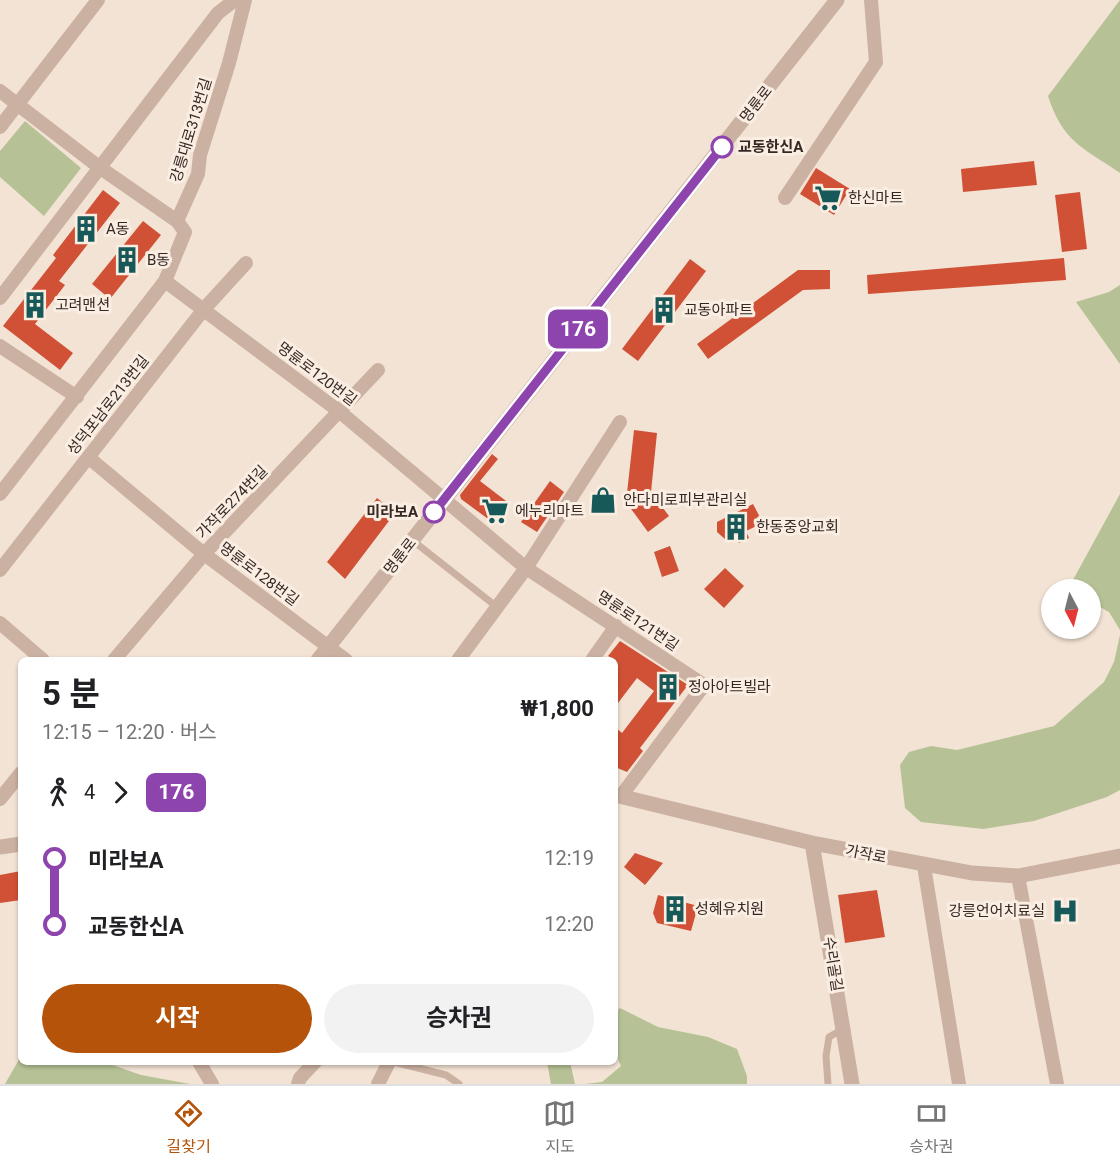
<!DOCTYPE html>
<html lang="ko">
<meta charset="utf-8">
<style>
:root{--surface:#fff;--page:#f2f2f2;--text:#202124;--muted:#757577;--line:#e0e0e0;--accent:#b45309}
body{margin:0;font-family:Roboto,"Noto Sans KR",sans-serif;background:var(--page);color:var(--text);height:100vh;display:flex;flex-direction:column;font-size:22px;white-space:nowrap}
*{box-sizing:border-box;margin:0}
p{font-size:20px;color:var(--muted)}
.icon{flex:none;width:33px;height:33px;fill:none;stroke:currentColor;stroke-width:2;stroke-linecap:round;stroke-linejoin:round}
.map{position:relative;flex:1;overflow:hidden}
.drawer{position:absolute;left:18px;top:657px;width:600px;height:408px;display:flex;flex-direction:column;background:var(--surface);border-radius:9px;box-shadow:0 2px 4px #0004}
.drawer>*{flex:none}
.badge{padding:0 12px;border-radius:9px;font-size:21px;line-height:39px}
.needle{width:39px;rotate:173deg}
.controls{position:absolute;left:1041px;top:579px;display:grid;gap:12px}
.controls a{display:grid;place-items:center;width:60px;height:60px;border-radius:50%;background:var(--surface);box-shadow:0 2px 4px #0004;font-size:30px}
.map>.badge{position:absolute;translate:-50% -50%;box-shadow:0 0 0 3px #fff}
.legs{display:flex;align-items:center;gap:9px;height:66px;padding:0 24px;font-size:20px}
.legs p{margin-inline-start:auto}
.headline{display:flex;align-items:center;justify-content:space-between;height:102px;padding:0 24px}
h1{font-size:33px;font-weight:700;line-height:45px}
.primary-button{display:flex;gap:12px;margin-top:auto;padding:12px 24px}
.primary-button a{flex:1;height:69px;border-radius:36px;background:var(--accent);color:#fff;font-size:24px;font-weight:700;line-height:69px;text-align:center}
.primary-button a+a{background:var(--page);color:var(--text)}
ul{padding:0 24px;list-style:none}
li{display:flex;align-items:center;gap:21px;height:66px;font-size:22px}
li i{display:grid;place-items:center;width:9px;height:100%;margin:0 8px;background:currentColor}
li i::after{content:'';width:15px;height:15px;margin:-8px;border:4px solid;border-radius:50%;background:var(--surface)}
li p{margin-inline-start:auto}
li:first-child i{background:linear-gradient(#0000 50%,currentColor 0)}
li:last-child i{background:linear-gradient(currentColor 50%,#0000 0)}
.tab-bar{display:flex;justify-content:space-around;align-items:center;height:84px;border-top:2px solid var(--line);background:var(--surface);font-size:16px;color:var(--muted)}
.tab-bar a{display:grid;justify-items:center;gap:3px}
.tab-bar .current{color:var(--accent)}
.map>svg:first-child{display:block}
</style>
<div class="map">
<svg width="1120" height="1084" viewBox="0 0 1120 1084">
<rect width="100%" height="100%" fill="#f3e3d5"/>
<path fill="#b6c295" d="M1120,0v173c-38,-26 -57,-31 -72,-77z
M25,121l56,47 -37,48 -44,-39v-26z
M1120,285v79l-44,-62 33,-10z
M1120,494v136l-11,-18 -18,-10 -1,-12 -22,-1z
M1120,635v155l-13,7 -73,24 -51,8 -62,-7 -16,-14 -5,-43 9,-13 22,-6 26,4 97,-24 50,-44 10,-20z
M620,1008l38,19 50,10 29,12 10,27v8h-162l17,-2 19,-16 -6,-13v-40z
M21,1056v6h83l37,13 49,9h-185z
M547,1062h23l5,22h-24z"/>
<path fill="#d05136" d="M1034,161l3,24 -74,7 -2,-23z
M816,168l34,21 -16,26 -34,-21z
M103,190l17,13 -61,78 6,4 -30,39 38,29 -13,17 -57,-44 53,-68 -3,-3z
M1080,192l7,57 -25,3 -7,-57z
M143,221l18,14 -51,64 -18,-15z
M1064,258l2,22 -198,14 -1,-19z
M690,259l16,12 -68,90 -16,-12z
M798,270h32v19l-27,1 -95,69 -11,-15z
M634,430l23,3 -6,59 18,24 -21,16 -22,-30z
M492,454l6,5 -18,22 30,23 -15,20 -34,-25 -1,-4z
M550,481l14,11 -27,40 -16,-10z
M377,498l18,15 -50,66 -18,-17z
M753,504l10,19 -17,8 3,7 -10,5 -4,-7 -9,4 -9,-8v-10z
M670,546l9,25 -17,6 -8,-25z
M725,568l19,18 -20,22 -20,-19z
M620,641l68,44 -48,63 3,3 -16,21 -12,-5v-40l7,6 32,-42 -17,-13 -22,29v-47l-7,-4z
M635,853l28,10 -18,22 -21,-18z
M21,871v29l-21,3v-28z
M877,890l8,47 -40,6 -7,-48z
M658,895l40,11 -7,25 -34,-8 -4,-10z"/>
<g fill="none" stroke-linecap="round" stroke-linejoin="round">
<path stroke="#cbb1a1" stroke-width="7" d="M412,540l85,67
M394,1062l52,13 13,9
M828,1084l-2,-28 3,-19 14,-8"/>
<path stroke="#cbb1a1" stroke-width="14" d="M0,91l99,76 78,54
M0,127l98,-127
M785,198l91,-136 -5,-62
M165,281l175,131 186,156 178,117 -83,111
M0,298l218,-285 17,-13
M0,346l77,51
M88,457l116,97 142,106
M0,494l165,-213 20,-49 -8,-11 21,-47 2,-19 29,-92 16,-63
M0,570l204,-261 42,-46
M0,623l43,37
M114,660l90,-106 174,-184
M458,660l68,-92 94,-146
M592,660l24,-34
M0,799l21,-26
M924,866l35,218
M1018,876l39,208
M199,1062l13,22
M298,1084l2,-6 15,-16
M378,1084l11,-22"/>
<path stroke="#cbb1a1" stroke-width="15" d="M318,660l519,-660
M615,795l197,48 160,30 46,3 102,-20
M812,843l40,241
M0,847l21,-3"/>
</g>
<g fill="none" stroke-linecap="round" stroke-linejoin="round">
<defs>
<path id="line-1" d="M434,512l288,-365"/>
</defs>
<use href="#line-1" stroke="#fff" stroke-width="14"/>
<use href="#line-1" stroke="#8e44ad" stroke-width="9"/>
</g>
<defs>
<symbol id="supermarket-bare" viewBox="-9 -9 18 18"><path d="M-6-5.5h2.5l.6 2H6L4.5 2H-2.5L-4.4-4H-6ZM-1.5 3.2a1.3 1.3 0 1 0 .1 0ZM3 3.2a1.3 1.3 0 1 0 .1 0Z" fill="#175959" stroke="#faede2" stroke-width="2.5" paint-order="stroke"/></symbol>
<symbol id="building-bare" viewBox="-9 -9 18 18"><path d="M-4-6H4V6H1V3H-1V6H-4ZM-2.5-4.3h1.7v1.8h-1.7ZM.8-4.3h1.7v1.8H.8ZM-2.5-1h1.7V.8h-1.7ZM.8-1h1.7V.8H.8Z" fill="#175959" stroke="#faede2" stroke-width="2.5" paint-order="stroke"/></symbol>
<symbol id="shop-bare" viewBox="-9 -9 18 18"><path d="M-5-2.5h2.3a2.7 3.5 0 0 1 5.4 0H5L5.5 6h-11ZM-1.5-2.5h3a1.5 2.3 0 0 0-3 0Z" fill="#175959" stroke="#faede2" stroke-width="2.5" paint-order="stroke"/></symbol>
<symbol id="hospital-bare" viewBox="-9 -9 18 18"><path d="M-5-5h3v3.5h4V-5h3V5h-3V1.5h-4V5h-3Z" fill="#175959" stroke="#faede2" stroke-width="2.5" paint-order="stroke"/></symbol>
</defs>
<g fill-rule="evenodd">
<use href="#supermarket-bare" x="809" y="179" width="38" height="38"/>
<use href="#building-bare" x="67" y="210" width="38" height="38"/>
<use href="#building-bare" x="108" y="241" width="38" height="38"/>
<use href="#building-bare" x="16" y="286" width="38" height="38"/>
<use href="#building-bare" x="645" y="291" width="38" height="38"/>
<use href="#shop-bare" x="584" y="481" width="38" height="38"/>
<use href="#supermarket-bare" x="476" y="492" width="38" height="38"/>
<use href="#building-bare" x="717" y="508" width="38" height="38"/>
<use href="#building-bare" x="649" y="668" width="38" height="38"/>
<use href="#building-bare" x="656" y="890" width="38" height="38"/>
<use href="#hospital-bare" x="1046" y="892" width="38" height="38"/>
</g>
<g fill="#fff" stroke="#8e44ad" stroke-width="3">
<circle cx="722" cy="147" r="10"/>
<circle cx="434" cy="512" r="10"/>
</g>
<g text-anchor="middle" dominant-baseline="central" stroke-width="6" stroke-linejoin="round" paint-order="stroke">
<g font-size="15" fill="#352824" stroke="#faede2">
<text transform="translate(756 104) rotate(-52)">명륜로</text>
<text transform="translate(191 130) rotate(-73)">강릉대로313번길</text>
<text transform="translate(317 374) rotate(37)">명륜로120번길</text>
<text transform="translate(108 405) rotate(-52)">성덕포남로213번길</text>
<text transform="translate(232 502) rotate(-46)">가작로274번길</text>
<text transform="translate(400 556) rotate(-52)">명륜로</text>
<text transform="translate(259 574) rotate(37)">명륜로128번길</text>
<text transform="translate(638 621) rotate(34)">명륜로121번길</text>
<text transform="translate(866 854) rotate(11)">가작로</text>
<text transform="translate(833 964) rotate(81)">수리골길</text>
</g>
<g font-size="15" font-weight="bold" fill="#352824" stroke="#faede2" text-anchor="start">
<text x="738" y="147">교동한신A</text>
<text x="418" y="512" text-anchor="end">미라보A</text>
</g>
<g font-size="15" fill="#352824" stroke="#faede2" text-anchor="start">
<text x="848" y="198">한신마트</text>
<text x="106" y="229">A동</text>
<text x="147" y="260">B동</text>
<text x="55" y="305">고려맨션</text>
<text x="684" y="310">교동아파트</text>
<text x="623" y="500">안다미로피부관리실</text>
<text x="515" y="511">에누리마트</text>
<text x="756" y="527">한동중앙교회</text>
<text x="688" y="687">정아아트빌라</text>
<text x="695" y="909">성혜유치원</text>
<text x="1045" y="911" text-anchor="end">강릉언어치료실</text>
</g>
</g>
</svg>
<div class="controls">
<a><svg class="needle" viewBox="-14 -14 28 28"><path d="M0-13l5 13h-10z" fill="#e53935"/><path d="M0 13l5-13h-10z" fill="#757577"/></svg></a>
</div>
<b class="badge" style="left:578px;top:329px;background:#8e44ad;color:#fff">176</b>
<section class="drawer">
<div class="headline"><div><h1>5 분</h1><p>12:15 – 12:20 · 버스</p></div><b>₩1,800</b></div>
<div class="legs"><svg class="icon" aria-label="walk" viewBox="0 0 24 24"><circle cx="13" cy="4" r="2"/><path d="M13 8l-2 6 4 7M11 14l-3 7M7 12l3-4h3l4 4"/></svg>4<svg class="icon" aria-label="forward" viewBox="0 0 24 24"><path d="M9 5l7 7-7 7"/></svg><b class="badge" style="background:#8e44ad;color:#fff">176</b></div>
<ul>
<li><i style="color:#8e44ad"></i><b>미라보A</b><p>12:19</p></li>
<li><i style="color:#8e44ad"></i><b>교동한신A</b><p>12:20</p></li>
</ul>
<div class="primary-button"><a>시작</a><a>승차권</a></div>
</section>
</div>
<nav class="tab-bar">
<a class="current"><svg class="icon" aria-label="directions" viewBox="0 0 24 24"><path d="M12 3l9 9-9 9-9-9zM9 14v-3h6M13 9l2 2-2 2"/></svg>길찾기</a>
<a><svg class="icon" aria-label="map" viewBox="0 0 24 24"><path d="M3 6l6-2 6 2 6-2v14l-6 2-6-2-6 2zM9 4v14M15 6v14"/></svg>지도</a>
<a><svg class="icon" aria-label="tickets" viewBox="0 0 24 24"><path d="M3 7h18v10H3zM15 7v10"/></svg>승차권</a>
</nav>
